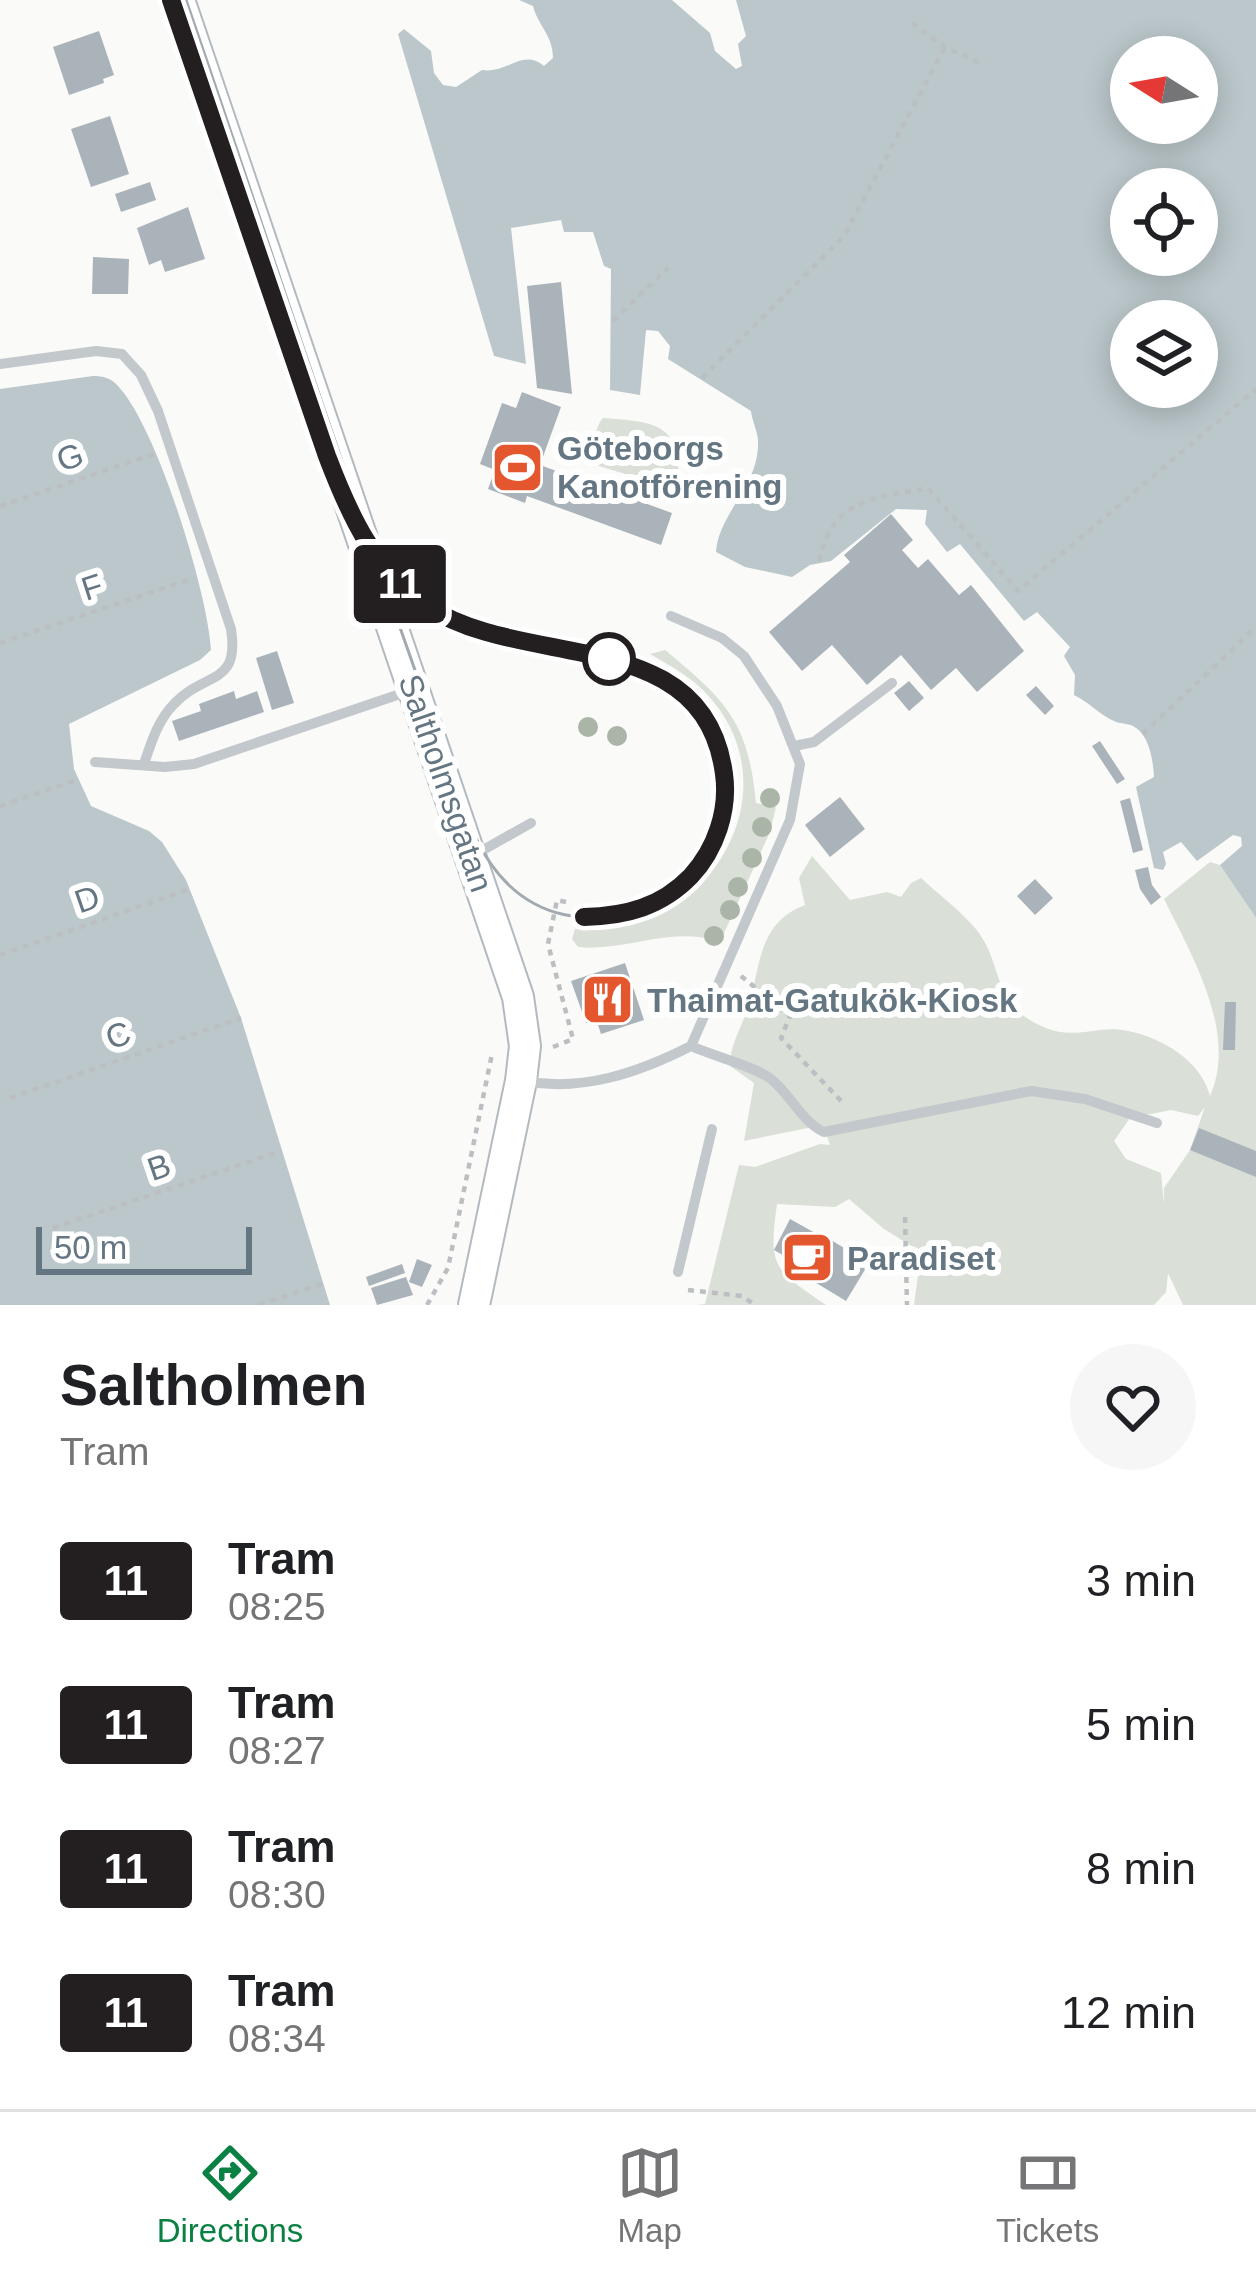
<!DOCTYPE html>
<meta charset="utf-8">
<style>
:root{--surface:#fff;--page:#f6f6f6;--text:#202124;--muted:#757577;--line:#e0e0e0;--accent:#0b8043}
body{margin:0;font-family:Arial,sans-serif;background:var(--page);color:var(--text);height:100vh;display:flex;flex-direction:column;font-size:45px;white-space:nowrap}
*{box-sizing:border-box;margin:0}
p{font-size:39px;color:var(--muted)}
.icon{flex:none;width:66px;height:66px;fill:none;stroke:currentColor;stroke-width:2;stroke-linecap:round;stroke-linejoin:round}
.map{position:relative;height:1305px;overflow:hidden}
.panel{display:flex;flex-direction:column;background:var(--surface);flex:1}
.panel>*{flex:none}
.badge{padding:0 24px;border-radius:9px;font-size:42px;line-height:78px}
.needle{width:78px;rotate:281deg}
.fabs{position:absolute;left:1110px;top:36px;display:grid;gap:24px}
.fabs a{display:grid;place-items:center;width:108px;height:108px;border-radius:50%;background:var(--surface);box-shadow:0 6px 30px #0003;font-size:60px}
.scale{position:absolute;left:36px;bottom:30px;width:216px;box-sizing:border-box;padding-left:12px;border:6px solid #657683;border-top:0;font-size:33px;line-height:42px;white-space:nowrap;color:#657683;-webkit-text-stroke:9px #fff;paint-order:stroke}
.map>.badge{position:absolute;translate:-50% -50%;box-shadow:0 0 0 6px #fff}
.round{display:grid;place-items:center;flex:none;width:126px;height:126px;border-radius:63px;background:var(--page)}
.headline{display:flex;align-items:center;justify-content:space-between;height:204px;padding:0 60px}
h1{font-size:57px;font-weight:800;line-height:90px}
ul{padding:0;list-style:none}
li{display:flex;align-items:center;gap:36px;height:144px;padding:0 60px}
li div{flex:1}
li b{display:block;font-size:45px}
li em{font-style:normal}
li .badge{min-width:132px;font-weight:700;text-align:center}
.tab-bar{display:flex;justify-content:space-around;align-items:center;height:168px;border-top:3px solid var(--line);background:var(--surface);font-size:33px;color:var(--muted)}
.tab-bar a{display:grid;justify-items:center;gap:6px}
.tab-bar .on{color:var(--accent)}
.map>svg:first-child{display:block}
</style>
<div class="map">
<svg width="1256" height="1305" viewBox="0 0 1256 1305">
<rect width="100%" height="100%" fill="#fafaf8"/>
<path fill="#dadfd7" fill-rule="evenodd" d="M603,418c56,4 80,6 75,72l-79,-24c-9,-12 -5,-38 4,-48z
M665,650c61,51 83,70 91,153l20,4 -6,25 -50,110c-49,-17 -93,10 -142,5l-6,-8 3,-10c129,16 226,-139 129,-238 -16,-16 -35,-26 -54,-37z
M812,856l38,44 37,-8 14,5 10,-14 10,-5c18,17 39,32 54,50 27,32 17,69 55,92 42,26 64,3 98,11 35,7 73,30 82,65 28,-63 -18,-140 -46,-197l46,-37 10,3 36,53v387h-73l-15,-32 -2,19 -12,13h-240l7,-53 -37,-23 -35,-30 -14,8 -58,-3c-9,65 -3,65 49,101h-130l9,-1 34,-139 16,2 65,-23 10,1 -7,-20 -79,16 10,-58 -24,-17c0,-24 14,-42 20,-65 11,-40 10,-79 55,-96l-6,-27zM1205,1107l-15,43 -26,38v16l-3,-31 -35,-14 -12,-18 16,-23 41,-8 27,6z"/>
<path fill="#bbc7cb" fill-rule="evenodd" d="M519,0h153l38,33 5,18 21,18 6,-3 -4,-22 8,-8 -10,-36h520v918l-36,-53 22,-19 -1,-9 -8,-2 -36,26 -16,-19 -18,10 3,12 -3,6 -9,-2 -18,-81 18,-10c-1,-16 -4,-42 -21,-51 -6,-3 -13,-2 -19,-5 -14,-6 -25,-19 -40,-26l1,-20 -11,-19 6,-9 -33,-35 -13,9 -64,-77 -13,8 -22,-28 2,-14 -31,-1 -65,52 -21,4 -18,12 -47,-10 -29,-15c2,-38 44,-67 42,-111 0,-9 -6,-20 -7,-30l-83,-52 2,-13 -12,-15 -12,-1 -6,65 -30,-5 1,-121 -7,-3 -11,-34h-29l-3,-12 -50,8 15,136 -32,-8 -96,-322 6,-5 27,22 3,22 9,12 13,2 26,-17c26,4 40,-22 62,-4l9,-8c0,-23 -15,-32 -20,-52zM1131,57h66v66h-66zM1131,189h66v66h-66zM1131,321h66v66h-66z
M93,376c10,0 18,2 25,10 39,41 90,207 93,264l-11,10 -131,64 5,45 17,37 58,25 13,11 24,38 55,138 89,287h-330v-916z"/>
<path fill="#aab3b9" d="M99,31l15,44 -11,4 1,4 -35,12 -16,-48z
M110,116l19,58 -38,13 -20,-58z
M150,182l6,18 -35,12 -6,-18z
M188,207l17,52 -40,13 -4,-12 -12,5 -12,-37z
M93,257l36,2 -1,35h-36z
M561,282l11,112 -35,-6 -10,-102z
M522,392l39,15 -21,58 132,48 -11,32 -134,-49 -2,7 -37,-14 7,-19 -15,-6 22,-61 14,5z
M891,514l22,26 -11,10 16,18 10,-9 31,36 12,-10 53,66 -47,41 -21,-24 -25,22 -30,-35 -34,30 -35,-40 -30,26 -33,-39 81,-70 -6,-7z
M277,651l17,52 -22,7 -16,-52z
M909,681l15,17 -15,13 -15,-18z
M1036,686l18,20 -9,9 -19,-20z
M234,691l2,8 21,-8 7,21 -85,29 -7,-20 29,-10 -2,-7z
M1100,741l25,38 -8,5 -25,-38z
M840,797l25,32 -35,28 -25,-32z
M1130,798l13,52 -10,3 -13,-52z
M1148,867l4,18 9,12 -10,8 -11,-16 -5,-19z
M1035,879l18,19 -18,17 -18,-19z
M625,963l19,57 -43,14 -5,-15 -10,4 -15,-42z
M1225,1002h11l-1,48h-12z
M1199,1128l57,23v26l-66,-27z
M790,1219l36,20 -17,31 -35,-20z
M831,1240l38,23 -23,38 -38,-23z
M417,1259l15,6 -10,22 -13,-5z
M402,1264l3,9 -36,13 -3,-9z
M406,1277l7,18 -36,10 -6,-17z"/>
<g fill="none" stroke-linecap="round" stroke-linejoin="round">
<defs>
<path id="secondary" d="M179,0l339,997 7,49 -4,35 -47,224"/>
</defs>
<use href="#secondary" stroke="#b3babf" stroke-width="34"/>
<path stroke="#bbbfc2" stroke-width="4.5" stroke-dasharray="6 6" stroke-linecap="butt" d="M912,23l33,24 39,18
M613,321l55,-53
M702,378l142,-142 101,-189
M0,506l154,-52
M819,561c14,-63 55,-63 109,-73l90,103 238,-202
M0,643l194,-65
M1143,734l113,-107
M0,806l77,-26
M0,955l190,-66
M741,976l49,40 -9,22 64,67
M553,1047l20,-8 -25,-95 9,-44 9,2
M10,1098l231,-80
M905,1217l2,88
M53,1228l228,-77
M688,1290l54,6 13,9
M259,1305l65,-22
M427,1305l21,-37 44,-214"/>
<path stroke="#c3c8cc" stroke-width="10" d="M0,364l96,-13 26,3 19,21 17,36 73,218c9,57 -26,42 -57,75 -16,16 -23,39 -30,60
M794,746l20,-4 78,-59
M95,762l70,5 29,-3 215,-73
M476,854l55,-31
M691,1046c22,10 63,20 80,33 20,16 30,42 53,53l207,-41 54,8 72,24
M523,1081c59,11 115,-8 168,-35l99,-226 10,-56 -23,-58 -33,-50 -22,-18 -51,-22
M678,1272l34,-143"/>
<use href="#secondary" stroke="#fff" stroke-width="30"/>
<path stroke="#a2aab0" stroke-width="3" d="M171,0l156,456c22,58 47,112 98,149 92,64 266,19 296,155 31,135 -151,218 -230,104 -21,-30 -31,-66 -43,-100 -15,-43 -30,-85 -45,-128 -76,-211 -144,-424 -217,-636"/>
</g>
<g fill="#aab4a7">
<circle cx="588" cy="727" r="10"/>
<circle cx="617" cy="736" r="10"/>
<circle cx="770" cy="798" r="10"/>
<circle cx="762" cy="827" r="10"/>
<circle cx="752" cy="858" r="10"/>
<circle cx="738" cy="887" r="10"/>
<circle cx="730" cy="910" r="10"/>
<circle cx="714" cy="936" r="10"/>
</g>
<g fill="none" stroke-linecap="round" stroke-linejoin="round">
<defs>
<path id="line" d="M171,0l156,456c22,58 47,114 100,150 96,65 277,17 297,168 5,36 -8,75 -33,102 -30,31 -65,40 -107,41"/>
</defs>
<use href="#line" stroke="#fff" stroke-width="27"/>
<use href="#line" stroke="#231f20" stroke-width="18"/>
</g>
<defs>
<symbol id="stadium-square" viewBox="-11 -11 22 22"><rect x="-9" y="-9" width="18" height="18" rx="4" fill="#e4572e" stroke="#fff"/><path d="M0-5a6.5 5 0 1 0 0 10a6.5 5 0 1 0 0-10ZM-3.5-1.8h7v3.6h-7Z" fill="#fff"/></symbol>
<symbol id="restaurant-square" viewBox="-11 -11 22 22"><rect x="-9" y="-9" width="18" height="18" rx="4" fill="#e4572e" stroke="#fff"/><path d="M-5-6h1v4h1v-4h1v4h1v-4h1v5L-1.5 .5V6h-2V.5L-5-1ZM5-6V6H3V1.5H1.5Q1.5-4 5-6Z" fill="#fff"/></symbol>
<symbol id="cafe-square" viewBox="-11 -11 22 22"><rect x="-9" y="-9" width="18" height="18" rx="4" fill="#e4572e" stroke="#fff"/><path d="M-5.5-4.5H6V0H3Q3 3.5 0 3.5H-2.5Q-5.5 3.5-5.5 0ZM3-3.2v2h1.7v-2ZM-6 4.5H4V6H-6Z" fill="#fff"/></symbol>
</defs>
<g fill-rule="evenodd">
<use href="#stadium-square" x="488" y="438" width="59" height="59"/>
<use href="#restaurant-square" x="578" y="970" width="59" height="59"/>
<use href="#cafe-square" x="778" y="1228" width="59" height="59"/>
</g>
<circle fill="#fff" stroke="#231f20" stroke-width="6" cx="609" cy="659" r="24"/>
<g text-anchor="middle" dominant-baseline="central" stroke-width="12" stroke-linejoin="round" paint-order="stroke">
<g font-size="33" font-weight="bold" fill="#657683" stroke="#fff" text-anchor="start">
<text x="557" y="448">Göteborgs<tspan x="557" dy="38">Kanotförening</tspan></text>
<text x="647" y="1000">Thaimat-Gatukök-Kiosk</text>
<text x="847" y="1258">Paradiset</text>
</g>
<g font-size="33" fill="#657683" stroke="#fff">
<text transform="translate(70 457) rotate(-19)">G</text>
<text transform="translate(92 587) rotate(-18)">F</text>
<text transform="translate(446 783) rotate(71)">Saltholmsgatan</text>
<text transform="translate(87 899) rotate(-19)">D</text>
<text transform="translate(118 1035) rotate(-19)">C</text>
<text transform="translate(159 1167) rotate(-19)">B</text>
</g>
</g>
</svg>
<div class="fabs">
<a><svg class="needle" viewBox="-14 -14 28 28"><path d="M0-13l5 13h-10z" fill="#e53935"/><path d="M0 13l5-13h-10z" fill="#757577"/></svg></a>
<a><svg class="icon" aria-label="locate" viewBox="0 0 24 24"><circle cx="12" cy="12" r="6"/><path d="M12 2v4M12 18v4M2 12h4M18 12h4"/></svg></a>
<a><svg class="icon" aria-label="layers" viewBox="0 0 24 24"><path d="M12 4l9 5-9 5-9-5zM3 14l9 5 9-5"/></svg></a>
</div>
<div class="scale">50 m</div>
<b class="badge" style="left:400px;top:584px;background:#231f20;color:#fff">11</b>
</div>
<section class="panel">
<div class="headline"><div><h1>Saltholmen</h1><p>Tram</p></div><a class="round"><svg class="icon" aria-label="heart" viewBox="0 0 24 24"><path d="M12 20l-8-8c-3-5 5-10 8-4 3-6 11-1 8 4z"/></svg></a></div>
<ul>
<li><span class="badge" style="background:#231f20;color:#fff">11</span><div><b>Tram</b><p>08:25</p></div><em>3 min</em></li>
<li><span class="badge" style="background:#231f20;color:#fff">11</span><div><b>Tram</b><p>08:27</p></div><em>5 min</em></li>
<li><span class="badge" style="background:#231f20;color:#fff">11</span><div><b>Tram</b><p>08:30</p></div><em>8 min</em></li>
<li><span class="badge" style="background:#231f20;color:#fff">11</span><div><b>Tram</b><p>08:34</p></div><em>12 min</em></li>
</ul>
</section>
<nav class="tab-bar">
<a class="on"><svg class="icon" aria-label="directions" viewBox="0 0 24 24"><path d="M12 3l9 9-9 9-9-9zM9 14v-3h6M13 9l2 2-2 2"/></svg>Directions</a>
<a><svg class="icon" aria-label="map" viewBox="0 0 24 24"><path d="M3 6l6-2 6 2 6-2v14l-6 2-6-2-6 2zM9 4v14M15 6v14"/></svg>Map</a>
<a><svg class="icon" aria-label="tickets" viewBox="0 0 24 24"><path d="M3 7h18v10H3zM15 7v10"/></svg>Tickets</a>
</nav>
